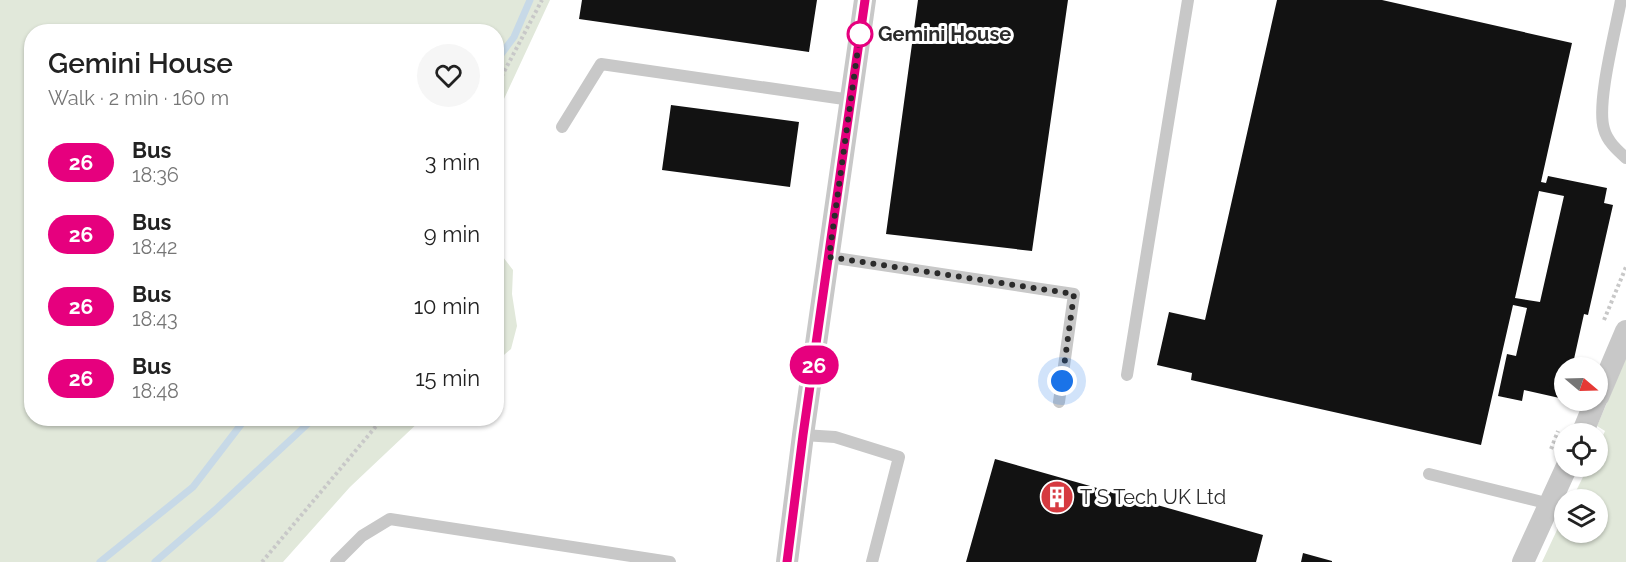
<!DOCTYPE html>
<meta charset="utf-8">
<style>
:root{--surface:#fff;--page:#f6f6f6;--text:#222;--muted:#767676}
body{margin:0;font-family:Raleway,sans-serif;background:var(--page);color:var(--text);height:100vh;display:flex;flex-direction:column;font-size:22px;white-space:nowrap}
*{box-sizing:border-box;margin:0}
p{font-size:20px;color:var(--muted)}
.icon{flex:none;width:33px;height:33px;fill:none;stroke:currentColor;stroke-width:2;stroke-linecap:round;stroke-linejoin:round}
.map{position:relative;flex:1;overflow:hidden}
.drawer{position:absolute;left:24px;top:24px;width:480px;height:402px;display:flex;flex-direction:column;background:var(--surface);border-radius:24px;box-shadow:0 2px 4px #0004}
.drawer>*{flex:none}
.badge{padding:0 12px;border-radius:20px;font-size:21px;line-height:39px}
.needle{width:39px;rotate:109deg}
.fabs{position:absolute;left:1554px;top:357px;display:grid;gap:12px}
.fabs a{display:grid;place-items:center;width:54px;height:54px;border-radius:50%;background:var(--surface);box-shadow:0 2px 4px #0004;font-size:30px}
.you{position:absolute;width:30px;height:30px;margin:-15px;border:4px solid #fff;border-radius:50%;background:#1a73e8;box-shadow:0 0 0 9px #1a73e833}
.map>.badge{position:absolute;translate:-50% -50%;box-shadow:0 0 0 3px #fff}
.round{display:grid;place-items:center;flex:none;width:63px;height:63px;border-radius:32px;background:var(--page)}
.headline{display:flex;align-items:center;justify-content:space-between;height:102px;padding:0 24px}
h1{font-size:28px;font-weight:600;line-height:45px}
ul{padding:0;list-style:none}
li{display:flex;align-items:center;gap:18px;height:72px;padding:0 24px}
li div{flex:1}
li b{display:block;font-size:22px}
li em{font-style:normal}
li .badge{min-width:66px;font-weight:700;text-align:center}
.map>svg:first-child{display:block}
</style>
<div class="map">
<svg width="1626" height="562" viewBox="0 0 1626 562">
<rect width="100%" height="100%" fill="#fff"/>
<path fill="#e1e8da" d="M0,0h550l-53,114 -1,-82h-464v386l390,1 -72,68 -67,75h-283z
M496,248l17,22 -1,24 5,32 -6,23 -14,12z
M1626,358v204h-84l22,-47v17h34v-32l-26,-1 16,-32 10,-1v-20l7,-15 -8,-5z"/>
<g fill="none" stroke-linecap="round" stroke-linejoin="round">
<path stroke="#c7d9e7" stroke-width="7" d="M496,61l18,-24 16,-37
M100,562l93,-75 53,-69
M155,562l60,-52 99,-92"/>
</g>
<path fill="#121212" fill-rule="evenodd" d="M582,0h235l-8,52 -230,-33z
M918,0h150l-36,251 -146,-17z
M1277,0h105l190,43 -31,139 5,1 2,-7 59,12 -3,15 9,2 -25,110 -4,-1 -12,54h-8v31l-40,-9 -2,11 -24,-5 9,-42 9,2 11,-48 -14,-3 -32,140 -290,-65 1,-7 -35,-8 12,-53 36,8zM1539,191l25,5 -24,106 -25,-4z
M671,105l128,17 -9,65 -128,-17z
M995,459l268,76 -7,27h-290z
M1303,553l29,8v1h-31z"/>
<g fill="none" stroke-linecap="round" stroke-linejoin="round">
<path stroke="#c8c8c8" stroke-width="4" stroke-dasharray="3 3" stroke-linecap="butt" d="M496,87l46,-87
M1604,320l22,-53
M1551,449l7,-18
M262,562l121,-144"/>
<path stroke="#c8c8c8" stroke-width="12" d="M1621,0c-5,29 -25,103 -17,129 3,12 13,21 22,29
M562,127l39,-63 250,36
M829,257l245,37 -15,108
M1127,375l61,-375
M803,435l32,2 64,20 -27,105
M1429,474l121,30
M336,562l26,-26 28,-17 280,43"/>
<path stroke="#c8c8c8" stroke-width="22" d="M1598,397l28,-66
M1582,434l14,-34
M787,562l16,-127 62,-435
M1523,562l44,-96"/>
</g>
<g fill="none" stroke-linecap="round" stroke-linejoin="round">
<defs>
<path id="line" d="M787,562l16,-127 62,-435"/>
</defs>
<use href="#line" stroke="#fff" stroke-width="14"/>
<use href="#line" stroke="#e6007e" stroke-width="9"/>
<path stroke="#2b2b2b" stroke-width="6" stroke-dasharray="0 10.8" d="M860,34l-31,223 245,37 -12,87"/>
</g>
<defs>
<symbol id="building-disc" viewBox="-11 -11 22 22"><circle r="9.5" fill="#d63a40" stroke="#fff"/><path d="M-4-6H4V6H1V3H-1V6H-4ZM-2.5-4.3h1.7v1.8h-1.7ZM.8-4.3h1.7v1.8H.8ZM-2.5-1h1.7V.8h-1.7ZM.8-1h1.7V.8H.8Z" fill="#fff"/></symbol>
</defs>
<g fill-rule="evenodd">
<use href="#building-disc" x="1038" y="478" width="38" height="38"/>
</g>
<circle fill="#fff" stroke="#e6007e" stroke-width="3" cx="860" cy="34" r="12"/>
<g text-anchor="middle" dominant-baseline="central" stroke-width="6" stroke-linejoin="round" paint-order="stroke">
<g font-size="20" font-weight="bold" fill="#2b2b2b" stroke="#fff" text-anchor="start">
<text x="878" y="34">Gemini House</text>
</g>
<g font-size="20" fill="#2b2b2b" stroke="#fff" text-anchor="start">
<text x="1080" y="497">T S Tech UK Ltd</text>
</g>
</g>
</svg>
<div class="fabs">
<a><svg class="needle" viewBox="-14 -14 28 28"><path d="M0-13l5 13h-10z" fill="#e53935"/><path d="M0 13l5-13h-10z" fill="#767676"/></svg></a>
<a><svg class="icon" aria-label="locate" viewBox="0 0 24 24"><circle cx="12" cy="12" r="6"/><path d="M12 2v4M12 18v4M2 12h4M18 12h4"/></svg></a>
<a><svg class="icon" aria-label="layers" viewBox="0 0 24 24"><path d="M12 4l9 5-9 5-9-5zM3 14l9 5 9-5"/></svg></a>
</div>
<div class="you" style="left:1062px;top:381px"></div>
<b class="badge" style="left:814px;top:365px;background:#e6007e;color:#fff">26</b>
<section class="drawer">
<div class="headline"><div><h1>Gemini House</h1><p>Walk · 2 min · 160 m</p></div><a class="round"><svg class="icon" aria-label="heart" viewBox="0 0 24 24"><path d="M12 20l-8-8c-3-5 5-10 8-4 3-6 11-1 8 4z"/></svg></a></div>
<ul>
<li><span class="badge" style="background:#e6007e;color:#fff">26</span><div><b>Bus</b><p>18:36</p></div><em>3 min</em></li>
<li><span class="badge" style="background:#e6007e;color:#fff">26</span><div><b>Bus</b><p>18:42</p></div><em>9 min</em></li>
<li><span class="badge" style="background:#e6007e;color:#fff">26</span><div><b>Bus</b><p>18:43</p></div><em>10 min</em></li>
<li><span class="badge" style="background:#e6007e;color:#fff">26</span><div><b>Bus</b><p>18:48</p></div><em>15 min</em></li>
</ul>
</section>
</div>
